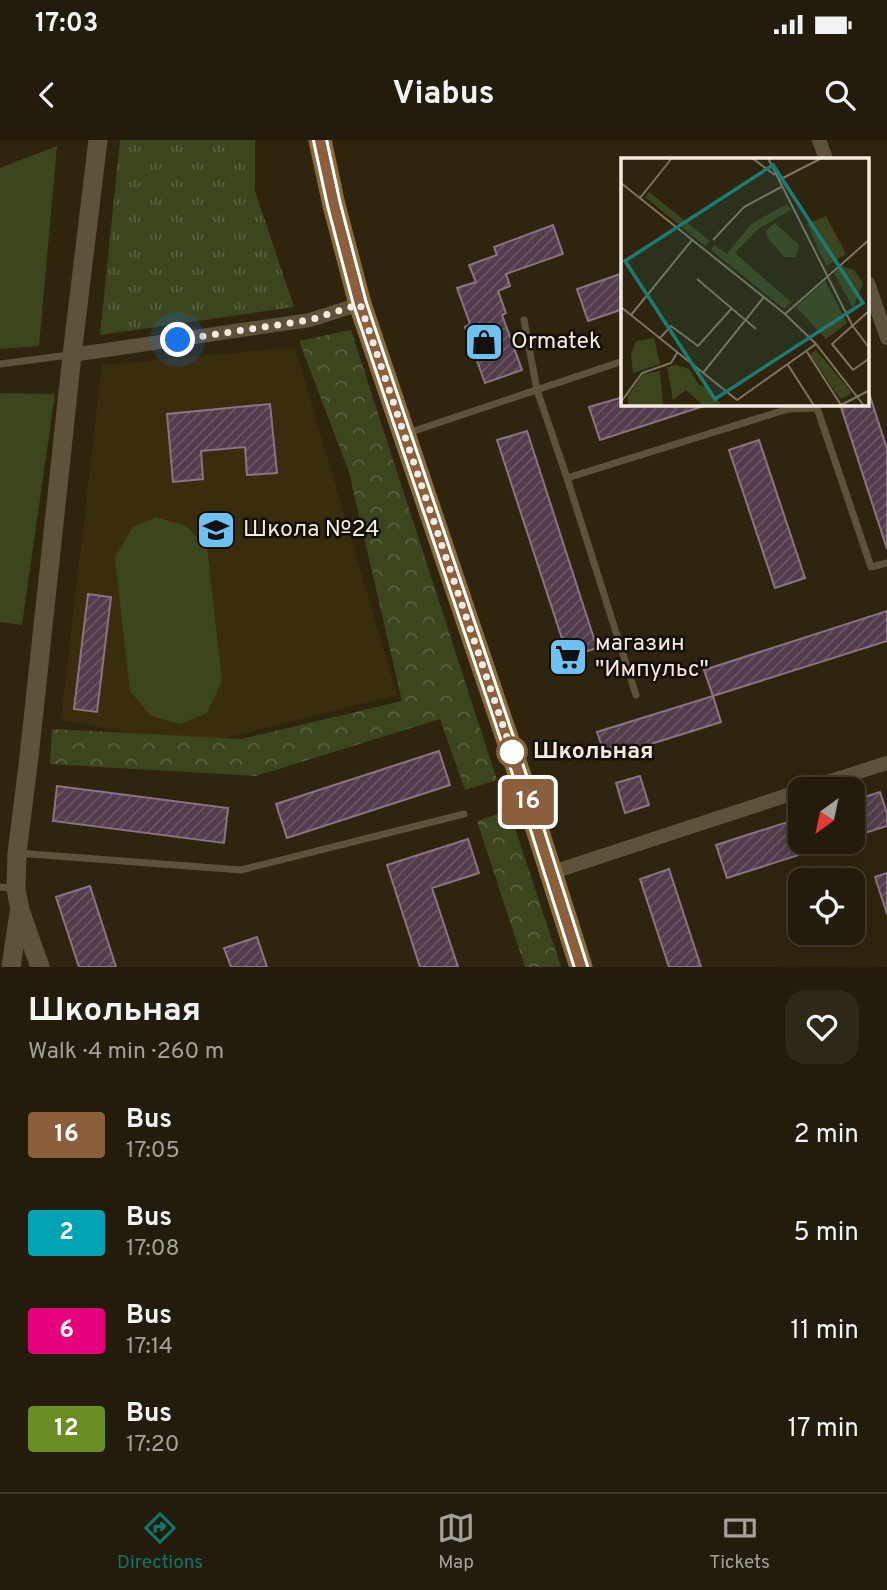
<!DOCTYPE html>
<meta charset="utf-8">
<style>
:root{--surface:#231c0a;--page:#2f2918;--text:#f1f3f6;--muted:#a3a19c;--line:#403a2b;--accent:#0f766e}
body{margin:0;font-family:Overpass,sans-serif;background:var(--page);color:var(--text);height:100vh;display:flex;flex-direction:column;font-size:26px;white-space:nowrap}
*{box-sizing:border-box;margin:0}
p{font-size:23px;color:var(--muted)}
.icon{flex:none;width:38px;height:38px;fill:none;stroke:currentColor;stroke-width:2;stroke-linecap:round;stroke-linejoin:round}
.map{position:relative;height:827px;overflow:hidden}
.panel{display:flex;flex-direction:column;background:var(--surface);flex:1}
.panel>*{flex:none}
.badge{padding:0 14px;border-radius:5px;font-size:24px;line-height:46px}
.needle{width:46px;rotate:213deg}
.controls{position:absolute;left:788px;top:637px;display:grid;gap:14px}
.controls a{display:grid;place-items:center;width:77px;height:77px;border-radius:14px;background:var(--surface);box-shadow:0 7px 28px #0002,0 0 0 2px var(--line);font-size:35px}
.you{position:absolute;width:35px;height:35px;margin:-18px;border:5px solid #fff;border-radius:50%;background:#1a73e8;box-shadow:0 0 0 10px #1a73e833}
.map>.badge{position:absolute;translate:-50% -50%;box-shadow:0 0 0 4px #fff}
.round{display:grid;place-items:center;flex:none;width:74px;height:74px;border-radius:21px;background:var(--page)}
.overview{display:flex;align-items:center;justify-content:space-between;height:119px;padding:0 28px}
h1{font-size:33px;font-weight:700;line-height:52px}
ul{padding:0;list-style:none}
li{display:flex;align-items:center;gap:21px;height:98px;padding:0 28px}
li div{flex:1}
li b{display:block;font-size:26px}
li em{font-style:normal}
li .badge{min-width:77px;font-weight:700;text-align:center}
.status{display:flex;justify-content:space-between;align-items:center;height:49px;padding:0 35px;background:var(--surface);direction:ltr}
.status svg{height:19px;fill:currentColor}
header{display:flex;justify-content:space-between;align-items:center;height:91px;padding:0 28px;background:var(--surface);font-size:32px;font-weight:700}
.menu{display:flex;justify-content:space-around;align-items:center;height:98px;border-top:2px solid var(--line);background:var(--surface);font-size:19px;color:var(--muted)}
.menu a{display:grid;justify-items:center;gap:4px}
.menu .current{color:var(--accent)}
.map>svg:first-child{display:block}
</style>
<div class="status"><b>17:03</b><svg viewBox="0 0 49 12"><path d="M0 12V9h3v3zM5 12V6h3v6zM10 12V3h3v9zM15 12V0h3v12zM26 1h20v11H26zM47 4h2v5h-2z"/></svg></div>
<header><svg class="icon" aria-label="back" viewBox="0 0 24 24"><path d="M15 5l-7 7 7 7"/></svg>Viabus<svg class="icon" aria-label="search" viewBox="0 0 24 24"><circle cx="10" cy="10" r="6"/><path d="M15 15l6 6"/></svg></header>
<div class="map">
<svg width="887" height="827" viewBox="0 0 887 827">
<defs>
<pattern id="forest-crowns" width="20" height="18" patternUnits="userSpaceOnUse" patternTransform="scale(1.75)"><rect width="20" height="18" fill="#3c461e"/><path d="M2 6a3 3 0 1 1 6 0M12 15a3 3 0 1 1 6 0" fill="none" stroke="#59613e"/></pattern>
<pattern id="park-tufts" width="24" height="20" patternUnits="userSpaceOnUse" patternTransform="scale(1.75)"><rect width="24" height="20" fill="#3c461e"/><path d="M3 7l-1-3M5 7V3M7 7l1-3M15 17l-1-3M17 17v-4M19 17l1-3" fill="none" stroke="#59613e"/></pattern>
<pattern id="building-hatch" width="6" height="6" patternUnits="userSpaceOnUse" patternTransform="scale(1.75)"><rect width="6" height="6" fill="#533c4b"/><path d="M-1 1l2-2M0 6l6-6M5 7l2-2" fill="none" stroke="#6c5864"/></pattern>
</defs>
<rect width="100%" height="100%" fill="#2f250e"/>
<path fill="#3a2d0e" d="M295,207l102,348 -200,50 -136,-25 41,-355z"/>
<path fill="#3c461e" d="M57,6l-18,200 -39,3v-181z
M0,253l55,1 -33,231 -22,-3z
M156,377l30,9 21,22 15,133 -15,32 -26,11 -30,-8 -21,-25 -15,-133 17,-30z"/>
<path fill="url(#forest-crowns)" d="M351,190l146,450 -32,10 -25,-71 -184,57 -206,-12 2,-35 189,10 161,-38 -53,-229 -50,-131z
M509,670l52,157h-36l-48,-146z"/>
<path fill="url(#park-tufts)" d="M120,0h135v51l39,116 -194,28z"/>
<path fill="url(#building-hatch)" stroke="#8c7383" stroke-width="2" d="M553,85l10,29 -57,20 4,12 -12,5 8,22 -4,2 20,55 -37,13 -20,-56 5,-3 -13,-36 19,-6 -7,-17 28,-10 -3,-8z
M623,133v36l-35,12 -11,-32z
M868,250l19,59v100l-47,-145h28z
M623,257v7h87l-110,36 -11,-33z
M270,264l7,69 -30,2 -2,-28 -44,4 2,28 -30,3 -6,-68z
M527,291l70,217 -29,9 -71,-217z
M759,300l46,138 -30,10 -46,-138z
M88,454l23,3 -14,115 -23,-3z
M887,471v30l-174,55 -9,-26z
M713,556l8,26 -115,36 -9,-26z
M439,611l11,34 -163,53 -11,-34z
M640,636l9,29 -24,8 -9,-30z
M57,646l171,22 -4,35 -171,-22z
M880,652l7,21v13l-35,11v-36z
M800,678v24h39l-112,36 -11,-33z
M468,699l11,34 -47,15 26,79h-38l-33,-102z
M669,729l32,98h-32l-29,-88z
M887,733v41l-12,-37z
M90,746l26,81h-37l-23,-70z
M257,797l10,30h-36l-7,-19z"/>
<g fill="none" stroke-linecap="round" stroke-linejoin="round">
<path stroke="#5e523b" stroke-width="7" d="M524,180l13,70 30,88 69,217
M0,224l69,-9
M408,293l215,-72
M567,338l221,-69 29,-1 54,159 16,-4
M17,713l224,17 223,-56
M0,747l16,2"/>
<path stroke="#5e523b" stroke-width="14" d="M819,0l7,19
M868,143l19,55
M72,215l238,-35 50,-16
M805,649l82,-26
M550,733l250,-82"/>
<path stroke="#5e523b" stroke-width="19" d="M11,827l8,-54
M40,827l-20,-57 -4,-21 1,-36 12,-96 43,-402 26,-215"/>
<path stroke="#8b6c39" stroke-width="23" d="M320,0l14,65 26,99 165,487 56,176"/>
</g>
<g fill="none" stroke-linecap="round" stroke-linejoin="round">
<defs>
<path id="line" d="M320,0l14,65 26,99 165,487 56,176"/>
</defs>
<use href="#line" stroke="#fff" stroke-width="16"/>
<use href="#line" stroke="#8b5e3c" stroke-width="10"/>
<path stroke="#f3ecde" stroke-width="7" stroke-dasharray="0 12.6" d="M178,200l132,-20 50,-16 152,448"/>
</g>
<defs>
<symbol id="shop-square" viewBox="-11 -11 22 22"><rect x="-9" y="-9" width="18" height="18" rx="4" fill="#6ec2f3" stroke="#130f06"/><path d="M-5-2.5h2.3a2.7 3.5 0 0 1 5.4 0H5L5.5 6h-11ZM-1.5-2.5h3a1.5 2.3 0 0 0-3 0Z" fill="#111"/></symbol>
<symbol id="school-square" viewBox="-11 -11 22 22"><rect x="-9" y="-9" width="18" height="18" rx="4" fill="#6ec2f3" stroke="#130f06"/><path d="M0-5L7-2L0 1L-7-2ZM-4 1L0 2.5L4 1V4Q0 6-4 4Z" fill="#111"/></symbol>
<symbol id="supermarket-square" viewBox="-11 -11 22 22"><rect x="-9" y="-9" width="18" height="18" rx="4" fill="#6ec2f3" stroke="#130f06"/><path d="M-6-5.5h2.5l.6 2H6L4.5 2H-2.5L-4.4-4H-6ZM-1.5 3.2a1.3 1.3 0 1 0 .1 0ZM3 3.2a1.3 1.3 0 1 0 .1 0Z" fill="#111"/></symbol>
</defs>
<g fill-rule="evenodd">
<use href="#shop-square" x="462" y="180" width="44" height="44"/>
<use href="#school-square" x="194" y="368" width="44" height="44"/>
<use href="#supermarket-square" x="546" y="495" width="44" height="44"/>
</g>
<circle fill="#fff" stroke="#8b5e3c" stroke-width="3.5" cx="512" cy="612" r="14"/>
<g text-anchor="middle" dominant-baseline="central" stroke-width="5" stroke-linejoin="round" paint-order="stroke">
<g font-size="23" fill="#f3ecde" stroke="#130f06" text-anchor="start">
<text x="511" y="202">Ormatek</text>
<text x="243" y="390">Школа №24</text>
<text x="595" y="504">магазин<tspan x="595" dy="26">"Импульс"</tspan></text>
</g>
<g font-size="23" font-weight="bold" fill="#f3ecde" stroke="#130f06" text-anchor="start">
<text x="533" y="612">Школьная</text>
</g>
</g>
<g transform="translate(621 18)">
<rect width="248" height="248" fill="#2f250e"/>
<path d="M205,58l20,38 -20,12 -19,-42zM154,65l24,22 -3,12h-12l-17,-20 -1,-7zM221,108l12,4 9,13 -10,25 -19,-35zM195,192l35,42 -1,3 -10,4 -30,-45z" fill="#3c461e"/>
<path d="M28,34l61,49 -5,5 -60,-49zM166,46l4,6 -33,19 -23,24 56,49 -7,7 -73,-59 4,-5 12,9 24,-30zM33,180l6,26 -27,9 -2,-19 5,-13zM55,207l13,4 10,16 10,3 11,15 -2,3h-14l-18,-16 -13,10 -6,-33zM39,213l3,35h-34l-2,-9 16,-23z" fill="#3c461e"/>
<path d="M204,123l22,42 -21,16 -30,-32z" fill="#3c461e"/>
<path fill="none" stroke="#7d7561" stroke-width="2" d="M131,0l23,17M147,0l84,167 18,24M158,22l43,-22M0,25l164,131 31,30 49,63M19,40l32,-40M92,82l31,-33 39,-21M76,121l59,50M0,149l116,93 79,-56M249,152l-38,34 21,26 17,-12M164,156l85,-75M10,157l61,-75M39,180l11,-12 27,20 34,-38M186,194l34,53M167,207l27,42M82,215l61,-76M0,244l21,-29 29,-10 6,-10M220,247l29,-15"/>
<path fill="#1a7c74" fill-opacity="0.15" stroke="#1a7c74" stroke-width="3.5" d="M152,7l90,138 -148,96 -90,-138z"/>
<rect width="248" height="248" fill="none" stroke="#f3ecde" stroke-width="3.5"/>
</g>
</svg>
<div class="controls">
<a><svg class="needle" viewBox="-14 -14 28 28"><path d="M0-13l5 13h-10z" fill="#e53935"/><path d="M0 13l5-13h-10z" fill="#a3a19c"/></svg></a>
<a><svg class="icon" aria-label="locate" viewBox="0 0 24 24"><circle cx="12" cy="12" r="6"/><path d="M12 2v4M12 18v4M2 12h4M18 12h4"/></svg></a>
</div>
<div class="you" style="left:178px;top:200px"></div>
<b class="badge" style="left:528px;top:662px;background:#8b5e3c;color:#fff">16</b>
</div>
<section class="panel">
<div class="overview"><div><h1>Школьная</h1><p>Walk · 4 min · 260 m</p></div><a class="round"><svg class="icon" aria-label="heart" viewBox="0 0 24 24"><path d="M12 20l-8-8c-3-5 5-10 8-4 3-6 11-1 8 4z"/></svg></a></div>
<ul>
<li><span class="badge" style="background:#8b5e3c;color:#fff">16</span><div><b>Bus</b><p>17:05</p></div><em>2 min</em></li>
<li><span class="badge" style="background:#00a3b4;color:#fff">2</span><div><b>Bus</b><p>17:08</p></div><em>5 min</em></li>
<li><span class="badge" style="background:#e6007e;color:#fff">6</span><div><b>Bus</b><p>17:14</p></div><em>11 min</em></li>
<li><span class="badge" style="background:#6b8e23;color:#fff">12</span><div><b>Bus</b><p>17:20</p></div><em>17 min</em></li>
</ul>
</section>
<nav class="menu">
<a class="current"><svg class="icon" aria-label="directions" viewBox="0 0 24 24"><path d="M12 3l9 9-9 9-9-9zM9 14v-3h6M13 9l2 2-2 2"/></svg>Directions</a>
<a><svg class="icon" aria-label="map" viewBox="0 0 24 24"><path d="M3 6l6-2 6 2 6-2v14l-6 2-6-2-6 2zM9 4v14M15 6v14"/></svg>Map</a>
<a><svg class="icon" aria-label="tickets" viewBox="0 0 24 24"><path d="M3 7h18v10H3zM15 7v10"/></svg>Tickets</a>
</nav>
